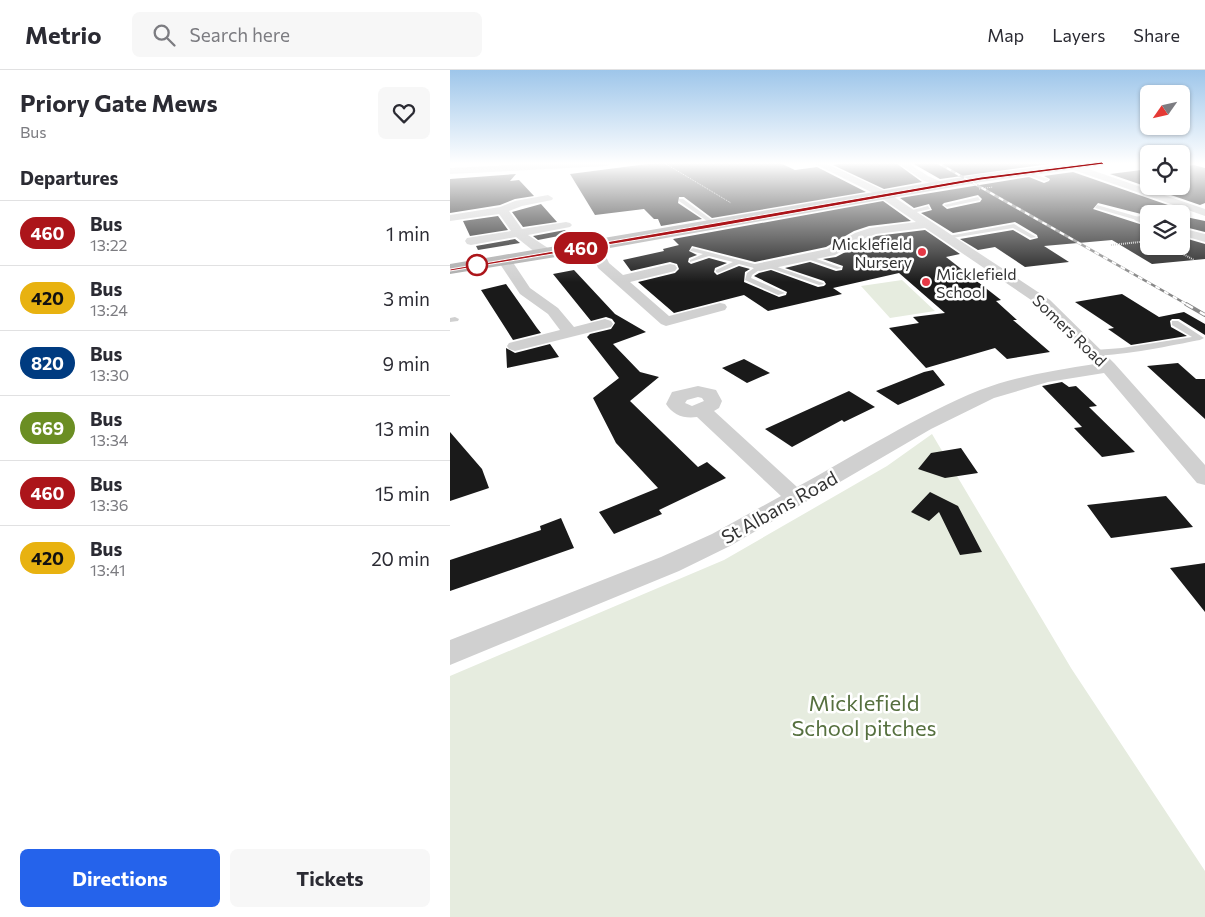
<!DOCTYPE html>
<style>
:root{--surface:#fff;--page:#f7f7f7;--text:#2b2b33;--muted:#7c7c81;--line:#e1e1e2;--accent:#2563eb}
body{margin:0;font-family:Commissioner,sans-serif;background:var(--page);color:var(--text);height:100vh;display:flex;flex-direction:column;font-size:19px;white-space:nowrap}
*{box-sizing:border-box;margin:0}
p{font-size:16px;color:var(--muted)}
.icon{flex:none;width:28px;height:28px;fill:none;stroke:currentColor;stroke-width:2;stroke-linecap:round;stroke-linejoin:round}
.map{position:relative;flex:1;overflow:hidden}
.panel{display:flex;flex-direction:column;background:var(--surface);width:450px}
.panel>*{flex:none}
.badge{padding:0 10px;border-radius:16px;font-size:18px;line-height:32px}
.needle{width:32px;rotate:236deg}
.controls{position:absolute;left:690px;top:15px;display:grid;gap:10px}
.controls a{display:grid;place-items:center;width:50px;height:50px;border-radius:8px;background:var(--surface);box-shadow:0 1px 4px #0004;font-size:25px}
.map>.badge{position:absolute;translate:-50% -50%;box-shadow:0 0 0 2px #fff}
h2{padding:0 20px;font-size:19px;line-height:45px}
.round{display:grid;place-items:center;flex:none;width:52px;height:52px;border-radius:8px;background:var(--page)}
.overview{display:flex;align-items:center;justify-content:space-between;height:85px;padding:0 20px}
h1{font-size:24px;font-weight:700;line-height:38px}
.cta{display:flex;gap:10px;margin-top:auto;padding:10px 20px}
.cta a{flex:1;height:58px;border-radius:8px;background:var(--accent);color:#fff;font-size:20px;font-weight:700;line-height:58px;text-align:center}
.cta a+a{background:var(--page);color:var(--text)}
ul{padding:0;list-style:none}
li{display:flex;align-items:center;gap:15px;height:65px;padding:0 20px;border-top:1px solid var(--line)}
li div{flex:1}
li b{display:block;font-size:19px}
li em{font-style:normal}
li .badge{min-width:55px;font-weight:700;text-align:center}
header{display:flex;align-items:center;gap:30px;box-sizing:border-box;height:70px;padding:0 25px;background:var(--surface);border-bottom:1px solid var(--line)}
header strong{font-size:24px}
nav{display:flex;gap:28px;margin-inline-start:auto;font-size:18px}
.search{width:350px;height:45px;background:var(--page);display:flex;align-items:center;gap:12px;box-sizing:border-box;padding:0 18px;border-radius:8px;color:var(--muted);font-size:19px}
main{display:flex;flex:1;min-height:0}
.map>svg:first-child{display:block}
</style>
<header>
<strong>Metrio</strong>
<div class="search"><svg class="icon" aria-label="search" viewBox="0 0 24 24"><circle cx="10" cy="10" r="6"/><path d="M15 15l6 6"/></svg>Search here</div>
<nav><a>Map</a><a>Layers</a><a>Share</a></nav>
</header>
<main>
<section class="panel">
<div class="overview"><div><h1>Priory Gate Mews</h1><p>Bus</p></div><a class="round"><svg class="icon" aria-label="heart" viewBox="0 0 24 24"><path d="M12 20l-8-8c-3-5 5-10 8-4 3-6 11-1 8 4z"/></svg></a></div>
<h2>Departures</h2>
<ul>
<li><span class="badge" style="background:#ac151a;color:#fff">460</span><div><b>Bus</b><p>13:22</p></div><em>1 min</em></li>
<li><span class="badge" style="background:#e8b210;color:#111">420</span><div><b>Bus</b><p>13:24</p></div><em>3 min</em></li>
<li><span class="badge" style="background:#003b80;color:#fff">820</span><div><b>Bus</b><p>13:30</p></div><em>9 min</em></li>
<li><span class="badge" style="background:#6b8e23;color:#fff">669</span><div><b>Bus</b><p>13:34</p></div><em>13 min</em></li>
<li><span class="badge" style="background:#ac151a;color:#fff">460</span><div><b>Bus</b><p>13:36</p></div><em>15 min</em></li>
<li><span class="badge" style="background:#e8b210;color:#111">420</span><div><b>Bus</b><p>13:41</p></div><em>20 min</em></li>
</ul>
<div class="cta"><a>Directions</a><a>Tickets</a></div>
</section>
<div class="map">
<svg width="755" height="847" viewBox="0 0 755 847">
<rect width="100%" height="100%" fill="#fff"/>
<path fill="#e6ecdf" d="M452,210l33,31 -45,7 -29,-32z
M482,364l139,234 134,203v46h-755v-241l274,-116 163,-94z"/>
<path fill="#1a1a1a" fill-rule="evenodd" d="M205,93h125l15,7 22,-3 49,25 -154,26 -28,-21h-5l-1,6 24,16 -41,7 -3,-7h-4l-10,-10 -49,6 -25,-41z
M394,93h52l26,19 -38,7 -51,-24z
M462,93h144l-116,16z
M744,95l11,3v35l-5,2 -90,-31 39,-5v17h32v-20z
M623,102l115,40 -7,4v-2h-32v2l-51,-13 -5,6 56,18v19h32v-9l24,7v15l-53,5 -40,-24 -68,6 25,16 -44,5 -30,-20 -17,3 -18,-11 53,-9 17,10 8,-2 -1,-3 -22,-13 -62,11 -32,-20 11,-3 -3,-6 -15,4 -14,-10 129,-21 15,6 5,-2 1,-2 -6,-3zM528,125l4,4 -2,3 -33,7 -5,-4 2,-2z
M66,104l-6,7 9,-1 15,16 -19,3 -15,6 -50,8v-34z
M433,131l28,20 -42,5 -15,5 -28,16 -71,15 -63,-16 -3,5 8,4 -8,3 -1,4 3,2 18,-6 18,5 -12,5 -1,4 3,3 22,-9 11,3 -5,3 -1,10 35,15 7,-2 1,-3 -33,-16 5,-3 12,-3 47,17 6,-1 2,-2 -2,-3 -39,-13 25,-6 26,9 6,-1 1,-4 -20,-7 13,-2 40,-21 49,-6 35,24 -14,3 55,43 -5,1 21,19h-4l37,32 -43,7 -12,-11 -69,20 -37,-40 30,-5 -6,-6 32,-4 -46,-40 -66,15 9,6 -74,17 -24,-16 -70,18 -36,-31 37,-9 4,-4 -2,-5 -7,-2 -39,9 -8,-11 41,-9 -1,-2 16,-4 -6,-6z
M91,134l16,18 -34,5 -11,-15z
M48,146l10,14 -38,6 -7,-15z
M731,146l24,5v11l-24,-6z
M115,160l4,4 -31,6 -5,-4z
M65,169l5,4 -42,7 -2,-4z
M124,200l41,44 31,18 -33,12 27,28 19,5 -29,24 68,66 9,-5 19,16 -67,32 3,4 -48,20 -15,-22 59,-24 -42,-45 -23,-45 26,-20 -32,-41 3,-3 21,-5 4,-6 -3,-4 -6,-2 -15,4 -38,-47z
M56,214l31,44 4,5 -28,7 -32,-50z
M672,224l37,23 25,-5 21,12v11l-26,-16h-7l-2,2 1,6 16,9 -56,9 -23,-16 6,-1 -39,-26z
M100,274l9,13 -52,11 -1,-20 9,5z
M294,289l26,14 -23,10 -25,-15z
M728,293l18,16h9v40l-58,-53z
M483,300l12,15 -47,20 -22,-14 48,-19z
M612,312l7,5 7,-1 21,20 -8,1 46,45 -33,5 -28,-29 8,-1 -40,-41z
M399,321l26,16 -31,15 -2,-2 -50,27 -27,-18z
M0,362l32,37 7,19 -39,13z
M511,378l17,25 -33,5 -27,-9 13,-16z
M480,422l28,14 24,46 -22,3 -21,-43 -10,9 -18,-9z
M716,426l27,31 -82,11 -24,-33z
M111,448l13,30 -124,43v-31l91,-30 -1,-4z
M755,493v49l-35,-44z"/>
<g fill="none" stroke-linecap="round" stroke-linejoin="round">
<path stroke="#cdcdcd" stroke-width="1" stroke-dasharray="1 1" stroke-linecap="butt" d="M216,94l65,39"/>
<path stroke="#cdcdcd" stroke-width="2" stroke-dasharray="1 1" stroke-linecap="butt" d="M661,175l38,-4
M718,176l26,14"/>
<path fill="#d0d0d0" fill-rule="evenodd" d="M575,101l23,8v1l-4,1 -21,-8z
M528,127l2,3 -33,7 -3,-2z
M229,129h4l36,26 -5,1 -35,-25z
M647,135l45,13 1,1 -3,2 -45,-13z
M478,136l2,3 -22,5 -3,-2z
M564,154l22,13 -5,1 -18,-10 -67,11 -3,-2z
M243,178l69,18v2l-10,7 -1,3 34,15 -7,2 -33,-15 2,-7 7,-5 -15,-4 -21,9 -2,-1v-2l17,-8 -24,-6 -19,6v-2l13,-6 -12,-3 -1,-1z
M354,186h4l34,12 -5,1 -33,-11z
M316,193l57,20 1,1 -5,1 -55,-19 -1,-1z
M5,247l4,2 -1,2 -8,1v-4z
M722,251h6l26,17 -4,2c-17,3 -99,21 -109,13l4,-3 27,-2 70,-11 -20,-12z"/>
<path fill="#d0d0d0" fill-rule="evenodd" d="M100,93h61l-4,3 -157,8v-6z
M363,93h12l60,28 165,109 64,63 91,102v20l-8,-2 -93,-110 -56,9 -54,16 -63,31 -201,117 -51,25 -229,94v-25l211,-83 51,-23 69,-38 -84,-79c-13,2 -24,-2 -31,-13l6,-12 26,-6 18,4 6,11 -3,7 -5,3 83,76c59,-32 121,-72 183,-97 36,-14 77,-20 115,-26l-55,-58 -115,-78 -49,6 -13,5 -28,16 -75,16 -5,-1 -2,-3 2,-3 72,-15 28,-16 15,-5 46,-6 -39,-27zM248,327l4,1 2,3 -12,5 -7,-3 2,-3z
M448,93h10l20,13 21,9 -5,3 -22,-8z
M621,93l134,46v7l-137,-48 -2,-2z
M98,125l5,3 -1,2 -30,6 -13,5 13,18 44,-7 4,1 2,2 -2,2 -42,8 20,13 4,6 -1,3h-10l-25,-20 -45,8 -4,-1 -2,-3 2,-3 44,-7 -12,-17 -49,7v-6l50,-8 15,-6z
M690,146l9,2v7l-13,-4 -2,-2 2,-2z
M731,158l24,6v8l-24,-7z
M143,172l9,6 7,15 14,12 47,-11 5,1 2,3 -2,3 -45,11 39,34 51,-13 5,1 2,3 -2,3 -59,16 -5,-2 -63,-56 -6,-16 -5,-6z
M55,187l5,1 20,30 28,20 16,19 31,-8 6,2 2,3 -2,3 -96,24 -6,-2 -2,-3 2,-3 51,-13 -12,-16 -28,-20 -22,-33z"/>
<path fill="#ababab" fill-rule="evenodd" d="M623,93h34l-5,3 -121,16 -388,69 -143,23v-10l531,-90z"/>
<defs>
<path id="rail-far1" d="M488,93l250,142"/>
<path id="rail" d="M736,234l19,11"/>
</defs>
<use href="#rail-far1" stroke="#888" stroke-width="2.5"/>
<use href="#rail" stroke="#888" stroke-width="4"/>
<use href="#rail-far1" stroke="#fff" stroke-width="2" stroke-dasharray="5" stroke-linecap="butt"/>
<use href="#rail" stroke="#fff" stroke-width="2.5" stroke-dasharray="8" stroke-linecap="butt"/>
<path stroke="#cdcdcd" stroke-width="1" stroke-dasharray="1 1" stroke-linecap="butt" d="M529,119l14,-2"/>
</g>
<linearGradient id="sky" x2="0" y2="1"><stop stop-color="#9ec6ea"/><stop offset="0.44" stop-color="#fff"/><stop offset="1" stop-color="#fff" stop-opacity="0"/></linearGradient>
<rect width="755" height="212" fill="url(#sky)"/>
<path fill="#ac151a" stroke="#fff" d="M652,92l2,2 -123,16 -265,47 -266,44v-2l531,-92z"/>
<g fill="#e63946" stroke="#fff" stroke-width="2">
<circle cx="472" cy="182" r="5"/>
<circle cx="476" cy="212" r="5"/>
</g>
<circle fill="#fff" stroke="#ac151a" stroke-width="2.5" cx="27" cy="195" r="10"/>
<g text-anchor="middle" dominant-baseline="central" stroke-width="5" stroke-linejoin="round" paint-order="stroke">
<g font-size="16" fill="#333" stroke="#fff" text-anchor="end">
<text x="462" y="173">Micklefield<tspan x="462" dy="18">Nursery</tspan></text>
<text x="486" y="203" text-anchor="start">Micklefield<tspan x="486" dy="18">School</tspan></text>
</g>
<g font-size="16" fill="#333" stroke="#fff">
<text transform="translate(620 260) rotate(44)">Somers Road</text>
</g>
<g font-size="19" fill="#333" stroke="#fff">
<text transform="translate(329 437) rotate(-29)">St Albans Road</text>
</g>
<g font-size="22" fill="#56703f" stroke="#fff">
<text x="414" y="632">Micklefield<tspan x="414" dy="25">School pitches</tspan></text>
</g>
</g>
</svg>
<div class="controls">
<a><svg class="needle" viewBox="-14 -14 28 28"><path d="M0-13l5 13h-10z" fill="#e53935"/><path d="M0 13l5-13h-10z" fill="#7c7c81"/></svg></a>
<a><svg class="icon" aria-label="locate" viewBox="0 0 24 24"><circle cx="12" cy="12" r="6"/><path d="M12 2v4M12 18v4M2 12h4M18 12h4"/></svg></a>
<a><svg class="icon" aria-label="layers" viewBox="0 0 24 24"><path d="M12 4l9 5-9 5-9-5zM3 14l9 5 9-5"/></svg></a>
</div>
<b class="badge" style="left:131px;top:178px;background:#ac151a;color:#fff">460</b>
</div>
</main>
